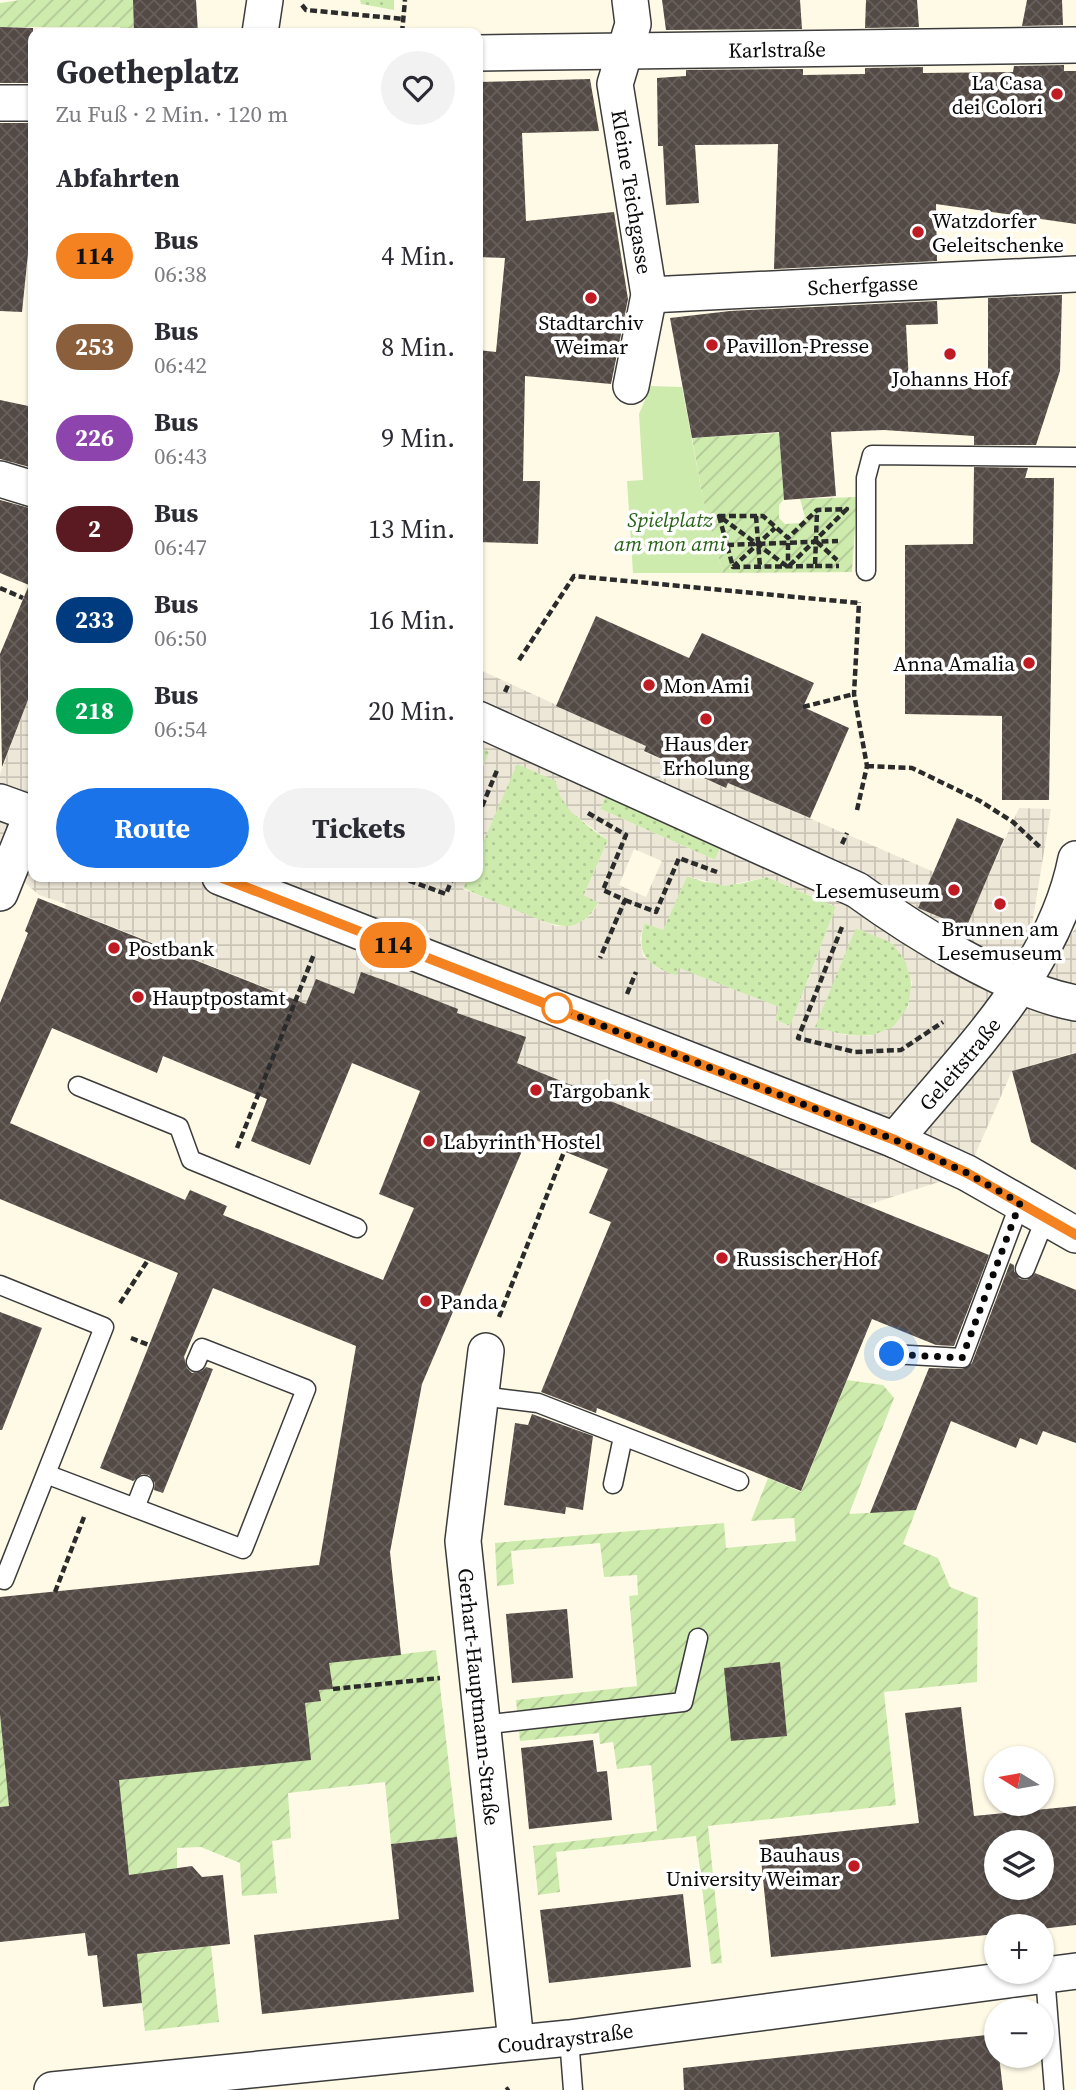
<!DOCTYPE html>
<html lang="de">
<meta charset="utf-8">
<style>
:root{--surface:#fff;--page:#f2f2f3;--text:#2b2b33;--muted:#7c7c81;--accent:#1a73e8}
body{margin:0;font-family:"Source Serif 4",serif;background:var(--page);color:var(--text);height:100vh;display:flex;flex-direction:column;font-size:26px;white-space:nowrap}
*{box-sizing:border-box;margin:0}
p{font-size:23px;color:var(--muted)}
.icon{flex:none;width:38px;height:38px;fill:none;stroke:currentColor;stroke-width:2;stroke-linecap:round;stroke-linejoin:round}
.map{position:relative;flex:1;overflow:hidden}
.side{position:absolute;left:28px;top:28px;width:455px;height:854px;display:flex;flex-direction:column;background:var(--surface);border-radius:14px;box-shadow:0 2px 5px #0004}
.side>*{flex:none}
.badge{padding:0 14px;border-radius:23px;font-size:24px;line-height:46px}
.needle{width:46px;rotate:281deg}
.buttons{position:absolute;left:984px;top:1746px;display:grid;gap:14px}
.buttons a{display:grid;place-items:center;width:70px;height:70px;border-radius:50%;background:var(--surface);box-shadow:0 2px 5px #0004;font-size:35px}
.you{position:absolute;width:35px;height:35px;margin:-18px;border:5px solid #fff;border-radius:50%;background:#1a73e8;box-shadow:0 0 0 10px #1a73e833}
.map>.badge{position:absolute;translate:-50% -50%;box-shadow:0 0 0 4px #fff}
h2{padding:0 28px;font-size:26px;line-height:63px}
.round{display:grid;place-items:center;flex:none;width:74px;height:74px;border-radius:37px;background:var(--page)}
.overview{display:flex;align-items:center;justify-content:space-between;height:119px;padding:0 28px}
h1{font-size:33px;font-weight:700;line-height:52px}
.action{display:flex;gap:14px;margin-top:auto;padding:14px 28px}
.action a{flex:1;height:80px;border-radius:42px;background:var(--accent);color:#fff;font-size:28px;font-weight:700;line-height:80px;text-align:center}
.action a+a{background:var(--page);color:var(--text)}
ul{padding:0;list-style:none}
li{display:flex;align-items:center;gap:21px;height:91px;padding:0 28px}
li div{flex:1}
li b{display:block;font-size:26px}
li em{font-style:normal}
li .badge{min-width:77px;font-weight:700;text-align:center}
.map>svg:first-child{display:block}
</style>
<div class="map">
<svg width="1076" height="2090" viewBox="0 0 1076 2090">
<defs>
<pattern id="grass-dots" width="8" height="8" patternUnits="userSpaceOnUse" patternTransform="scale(1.75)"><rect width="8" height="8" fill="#ceebae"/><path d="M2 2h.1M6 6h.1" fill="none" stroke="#b0c894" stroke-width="1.8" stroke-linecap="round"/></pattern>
<pattern id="garden-furrows" width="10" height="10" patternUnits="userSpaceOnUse" patternTransform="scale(1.75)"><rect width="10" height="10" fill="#ceebae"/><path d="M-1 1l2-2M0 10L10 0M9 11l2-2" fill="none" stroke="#b0c894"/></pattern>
<pattern id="plaza-grid" width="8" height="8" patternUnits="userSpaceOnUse" patternTransform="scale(1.75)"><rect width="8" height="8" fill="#ede7d7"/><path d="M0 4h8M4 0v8" fill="none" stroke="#cac5b7"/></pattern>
<pattern id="building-cross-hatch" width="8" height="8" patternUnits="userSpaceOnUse" patternTransform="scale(1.75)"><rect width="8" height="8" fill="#534a45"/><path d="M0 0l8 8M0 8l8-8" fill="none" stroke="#675f5b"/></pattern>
</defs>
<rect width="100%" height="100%" fill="#fffae6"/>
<path fill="url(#grass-dots)" d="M360,0h34v10l-33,-6z
M478,746l12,6 -12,28z
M516,763l40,18c7,26 29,45 52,59l-24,55 15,7c-7,11 -14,22 -28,24 -22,3 -85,-28 -108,-38l5,-11h10v-23z
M608,790l115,52 -8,18 -115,-51z
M687,876l17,6 35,2 28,-7 69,30 -46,119 -15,-6 4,-13 -100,-38 -3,7c-29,-12 -40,-19 -32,-53l19,6z
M855,928c12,5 25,8 35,14 27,17 28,67 3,85 -23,16 -54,6 -79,1z"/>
<path fill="#ceebae" d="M651,386l31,1 21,112 20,74h-90l-6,-92 16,-1 -4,-66z"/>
<path fill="url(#garden-furrows)" d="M20,0h113l1,31h-14v-4h-120v-24z
M779,433l5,66 -5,6v13l6,6 15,-1 5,-6 -5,-18 57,-2 -5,75 -129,1 -20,-74 -11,-61z
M847,1380l36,5 11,13 -45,116 67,-4 -13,34 35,14 12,29 28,11 -1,84 -93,10 12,113 -188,21 14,137 -11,1 -15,-128 -140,16 4,40 -22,3 -5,-49 124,-15 -6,-66 -34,4 -4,-27 -13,2 -1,-11 -79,8 -4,-41 121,-14 -8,-90 9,-1 -1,-20 -33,2 -4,-34 -89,8 3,33 -17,2 -2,-43 229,-20 2,25 70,-7 -2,-23 -43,3 17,-43 33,14z
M436,1650l21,187 -66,7 -6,-62 -97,11 3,45 -19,3 5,52 -35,3 -2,-33 -39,-16 -24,1v20l-4,13 -43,4 -10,-91 -120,13v-93l8,77 297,-88 15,-2 -1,-11 13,-1 -3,-26z
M134,1931l20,22 57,-7 8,76 -74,9z"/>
<path fill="url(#plaza-grid)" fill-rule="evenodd" d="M478,669l168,77 -2,6 81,36 3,-5 206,89 -16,36 47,20 54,-120 32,1 -29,177 12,3 42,-62v125l-64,19 -45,102 -100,32 -387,-157 -188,-9 -39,9 22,-57 -210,-83 1,-4 -27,-9 -39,-34v-87l33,-87v190h435l-5,12 92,37h18l17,-10 9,-13 -15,-8 24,-55 -37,-28 -11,-16 -4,-15 -39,-17 -39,90v-74l11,-28 -11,-6zM608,791l115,51 -8,18 -115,-51zM634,849l28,12 -16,36 -27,-12zM687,876l38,10 42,-9 69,30 -46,119 -15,-6 4,-13 -100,-39 -3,8 -20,-9 -13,-11 -3,-17 4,-16 19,7zM856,928l36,15 12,16 8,23 -4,25 -15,20 -23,9 -25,-1 -30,-8z"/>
<path fill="url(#building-cross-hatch)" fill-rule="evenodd" d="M133,0h63l2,33h-64z
M662,0h138l2,29 -136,1z
M866,0h51l2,27 -54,1z
M1027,0h35l1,25 -41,1z
M0,27l33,1v55h-33z
M1064,65v6h12v153l-140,-20 1,57 -163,8 4,-125 -83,1 4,58 -33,2 -3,-59h-5l-1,-68 29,-2v-6l117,-1v6l62,-1v-6l58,-1v6l90,-1 1,-6z
M590,79l9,52 -77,2 4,88 88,-9 14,87 -17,85 -86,-8 -2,105h17l-2,63 -60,-2v-192l18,2 9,-94 -27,-1v-175z
M0,123h33v81l-11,108 -22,-1z
M1062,295l-2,76 -24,74h-62v-9l-90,-6 -53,2 5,64 -52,4 -5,-68 -87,6 -22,-120 60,-7 207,-10 1,23 -32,1 3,58 79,6v-91z
M0,400l33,7v61l-33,-9z
M974,467l54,1 -3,10h29l-5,322h-47v-84l-97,-2v-169l68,-1z
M0,500l33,9v178l-31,80 -2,-113 29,-69 -29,-12z
M596,616l93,42 13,-25 112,50 -11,24 46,21 -39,90 -82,-35 -2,5 -82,-37 2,-5 -90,-40z
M957,818l47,21 -38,89 -48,-20z
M38,898l268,106 10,-25 38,15 7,-22 28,10 69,27 -1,4 69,24 -9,26 472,192 -35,91 -18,-1 -64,-26 -71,172 -204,-83 -1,5 -55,-21 70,-170 -22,-9 19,-44 -80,-32 -106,247 -32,168 11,103 -72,8 4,26 -14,1 2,11 -16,2 6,57 -192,20 10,95 63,-9 10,11 21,-2 7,69 -93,10 5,49 -39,4 -6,-52 -9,1 -3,-23 -85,9v-135l9,-1 -9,-92v-117l319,-32 37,-219 -143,-58 -29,69 3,11 5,5 10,-2 4,-4 7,2 -50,124 -9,-3 1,-7 -6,-8 -7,-1 -9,7 -33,-13 78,-195 -178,-74v-196l28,-70 -3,-2zM52,1028l105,45 6,-17 104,43 -16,42 59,24 42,-102 68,28 -41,103 35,14 -31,72 -160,-65 4,-9 -37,-16 -5,10 -175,-77z
M1076,1053v117l-45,-28 -19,-71z
M1010,1263l4,2v6l6,8 7,1 8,-7 41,17v153l-33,-12 -6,14 -17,-7 -4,10 -65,-27 -35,89 -46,3 59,-145 33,1 10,-6z
M0,1312l42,16 -40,102h-2z
M532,1414l61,22 -10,74 -17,-3 -1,7 -61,-9 11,-82 13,2z
M567,1609l6,69 -61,5 -6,-69z
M780,1662l7,74 -56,5 -7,-73z
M961,1707l13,109 102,-10v119l-35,4 -45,-2v7l-225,23 -12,-117 160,-17 -14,-110zM996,1843h45v45h-45z
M593,1740l4,32 10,-1 5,49 -83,9 -8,-81z
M457,1837l17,155 -212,22 -8,-79 145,-16 -8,-75z
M683,1894l8,73 -142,16 -9,-73z
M996,2034v22h3l4,34h-319l-1,-22z"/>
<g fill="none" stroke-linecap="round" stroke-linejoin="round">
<defs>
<path id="lane" d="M866,571v-93l6,-23 204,2
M78,1086l101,41 12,33 166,68
M1025,1269l21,-52
M0,1285l104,42 -100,253
M892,1354l70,4 58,-155
M481,1396l57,7 201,78
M46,1474l197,75 63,-160 -104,-41 -6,14
M613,1484l10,-47
M135,1508l9,-23
M482,1725l201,-23 15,-64
M1045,1975l9,115
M569,2038l4,52"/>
<g id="street">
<path id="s1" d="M630,0l3,24 -18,60 34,211 -18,91"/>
<path d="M260,33l5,-33"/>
<path id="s2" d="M478,53l598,-8"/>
<path d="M0,103h33"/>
<path id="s3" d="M649,295l427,-21"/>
<path d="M0,479l33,10"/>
<path d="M478,719l379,171c55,40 152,101 219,113"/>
<path d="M0,802l33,12"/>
<path d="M220,877l675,263 72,33 109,62"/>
<path d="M0,893l32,-79"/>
<path id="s4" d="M895,1140c70,-85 159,-170 181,-281"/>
<path id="s5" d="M486,1351l-23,190 53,501"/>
<path id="s6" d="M52,2090l517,-52 507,-67"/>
</g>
</defs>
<use href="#lane" stroke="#3c3c3c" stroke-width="21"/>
<use href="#street" stroke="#3c3c3c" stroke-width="38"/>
<path stroke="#2b2b2b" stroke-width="4.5" stroke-dasharray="7 3.5" stroke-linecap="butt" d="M302,5l4,5 98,9
M402,33l3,-33
M847,509l-59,58 -69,-51h44l25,22 29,-28z
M719,516l14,51 42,-39
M756,516l4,51
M817,542l20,18
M788,543v23
M727,545l111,-4
M815,566h24
M733,567l82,-1 2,-55
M0,588l23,10
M519,660l55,-84 285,27
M505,692l4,-9
M803,707l51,-13
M867,766l45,2 68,33 33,21 28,26
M857,810l10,-44 -13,-72 5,-92
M588,813l38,22 -23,55 22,10 -25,58
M478,816l20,-48
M842,844l5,-11
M399,877l47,17 7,-17
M625,900l31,12 23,-54 38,14
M842,927l-44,111 57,14 46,-2 42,-28
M627,994l9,-22
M237,1148l77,-194
M120,1303l28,-43
M499,1317l65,-165
M131,1338l18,7
M55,1592l29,-75
M333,1689l107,-11
M506,2090l3,-2"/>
<use href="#lane" stroke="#fff" stroke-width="18"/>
<use href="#street" stroke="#fff" stroke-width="35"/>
</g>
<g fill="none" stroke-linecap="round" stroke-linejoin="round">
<defs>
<path id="line" d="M220,877l675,263 72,33 109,62"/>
</defs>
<use href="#line" stroke="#fff" stroke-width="16"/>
<use href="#line" stroke="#f58220" stroke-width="10"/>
<path stroke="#090909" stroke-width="7" stroke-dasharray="0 12.6" d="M557,1008l338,132 72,33 53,30 -58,155 -70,-4"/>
</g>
<g fill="#c01a23" stroke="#fff" stroke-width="2.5">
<circle cx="1057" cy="94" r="7"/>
<circle cx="918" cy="232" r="7"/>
<circle cx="591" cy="298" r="7"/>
<circle cx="712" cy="345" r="7"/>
<circle cx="950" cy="354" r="7"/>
<circle cx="1029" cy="663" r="7"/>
<circle cx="649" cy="685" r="7"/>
<circle cx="706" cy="719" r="7"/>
<circle cx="954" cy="890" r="7"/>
<circle cx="1000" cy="904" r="7"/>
<circle cx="114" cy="948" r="7"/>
<circle cx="138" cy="997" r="7"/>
<circle cx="536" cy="1090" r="7"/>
<circle cx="429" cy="1141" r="7"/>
<circle cx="722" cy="1258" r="7"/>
<circle cx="426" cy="1301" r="7"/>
<circle cx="854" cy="1866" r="7"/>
</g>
<circle fill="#fff" stroke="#f58220" stroke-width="3.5" cx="557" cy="1008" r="14"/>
<g text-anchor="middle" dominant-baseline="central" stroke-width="7" stroke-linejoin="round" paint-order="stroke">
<g font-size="21" fill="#090909" stroke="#fff">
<text stroke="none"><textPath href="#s2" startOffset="299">Karlstraße</textPath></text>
<text stroke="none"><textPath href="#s1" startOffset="196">Kleine Teichgasse</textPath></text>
<text stroke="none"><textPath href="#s3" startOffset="214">Scherfgasse</textPath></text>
<text stroke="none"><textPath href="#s4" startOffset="100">Geleitstraße</textPath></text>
<text stroke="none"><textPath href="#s5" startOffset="348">Gerhart-Hauptmann-Straße</textPath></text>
<text stroke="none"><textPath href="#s6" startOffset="516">Coudraystraße</textPath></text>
</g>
<g font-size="21" fill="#090909" stroke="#fff" text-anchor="start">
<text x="1043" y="82" text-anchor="end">La Casa<tspan x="1043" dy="24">dei Colori</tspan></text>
<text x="932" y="220">Watzdorfer<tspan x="932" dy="24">Geleitschenke</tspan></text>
<text x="591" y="322" text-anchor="middle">Stadtarchiv<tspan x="591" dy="24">Weimar</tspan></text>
<text x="726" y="345">Pavillon-Presse</text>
<text x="950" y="378" text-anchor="middle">Johanns Hof</text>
<text x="1015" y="663" text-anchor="end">Anna Amalia</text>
<text x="663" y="685">Mon Ami</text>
<text x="706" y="743" text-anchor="middle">Haus der<tspan x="706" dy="24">Erholung</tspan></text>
<text x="940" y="890" text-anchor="end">Lesemuseum</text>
<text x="1000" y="928" text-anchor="middle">Brunnen am<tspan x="1000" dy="24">Lesemuseum</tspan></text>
<text x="128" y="948">Postbank</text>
<text x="152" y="997">Hauptpostamt</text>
<text x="550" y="1090">Targobank</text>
<text x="443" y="1141">Labyrinth Hostel</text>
<text x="736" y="1258">Russischer Hof</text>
<text x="440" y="1301">Panda</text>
<text x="840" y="1854" text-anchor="end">Bauhaus<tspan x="840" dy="24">University Weimar</tspan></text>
</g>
<g font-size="21" font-style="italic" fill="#276317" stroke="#fff">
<text x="670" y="519">Spielplatz<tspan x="670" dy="24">am mon ami</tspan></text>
</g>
</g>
</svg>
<div class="buttons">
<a><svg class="needle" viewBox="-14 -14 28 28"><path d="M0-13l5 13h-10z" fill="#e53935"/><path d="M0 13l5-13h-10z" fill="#7c7c81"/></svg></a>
<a><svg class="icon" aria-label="layers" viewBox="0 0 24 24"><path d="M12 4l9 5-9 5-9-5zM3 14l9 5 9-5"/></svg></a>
<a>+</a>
<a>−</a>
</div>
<div class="you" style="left:892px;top:1354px"></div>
<b class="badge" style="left:393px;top:945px;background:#f58220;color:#111">114</b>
<section class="side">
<div class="overview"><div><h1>Goetheplatz</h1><p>Zu Fuß · 2 Min. · 120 m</p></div><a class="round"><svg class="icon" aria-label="heart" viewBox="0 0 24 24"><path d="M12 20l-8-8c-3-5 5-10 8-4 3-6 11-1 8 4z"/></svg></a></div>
<h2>Abfahrten</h2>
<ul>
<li><span class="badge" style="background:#f58220;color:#111">114</span><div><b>Bus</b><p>06:38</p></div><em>4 Min.</em></li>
<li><span class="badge" style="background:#8b5e3c;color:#fff">253</span><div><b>Bus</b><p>06:42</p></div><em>8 Min.</em></li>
<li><span class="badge" style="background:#8e44ad;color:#fff">226</span><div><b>Bus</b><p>06:43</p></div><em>9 Min.</em></li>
<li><span class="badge" style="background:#5b1a21;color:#fff">2</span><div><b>Bus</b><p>06:47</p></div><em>13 Min.</em></li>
<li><span class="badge" style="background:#003b80;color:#fff">233</span><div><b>Bus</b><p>06:50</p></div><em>16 Min.</em></li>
<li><span class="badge" style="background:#00a651;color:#fff">218</span><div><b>Bus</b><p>06:54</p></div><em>20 Min.</em></li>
</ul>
<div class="action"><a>Route</a><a>Tickets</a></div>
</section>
</div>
